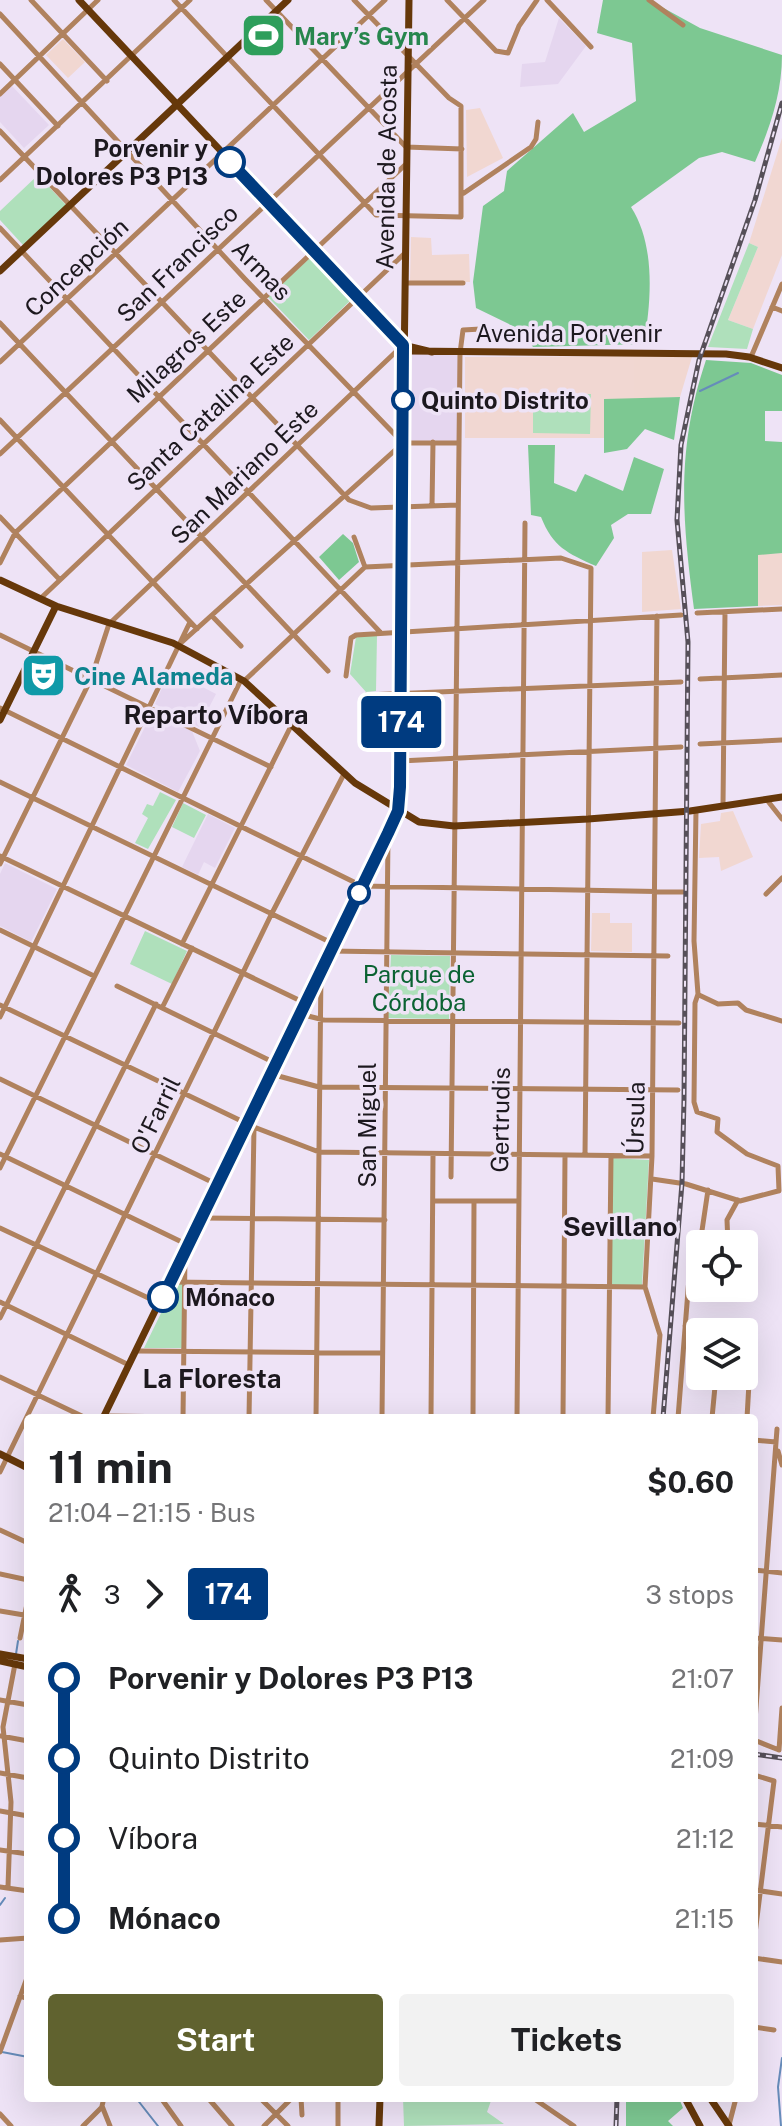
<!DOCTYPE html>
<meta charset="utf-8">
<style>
:root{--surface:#fff;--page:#f2f2f2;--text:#202124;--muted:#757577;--accent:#60622f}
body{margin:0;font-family:"Public Sans",sans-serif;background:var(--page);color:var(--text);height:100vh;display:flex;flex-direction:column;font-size:30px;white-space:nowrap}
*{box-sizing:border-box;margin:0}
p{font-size:26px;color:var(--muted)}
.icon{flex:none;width:44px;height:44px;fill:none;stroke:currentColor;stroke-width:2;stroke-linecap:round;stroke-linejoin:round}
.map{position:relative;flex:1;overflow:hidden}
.drawer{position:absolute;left:24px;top:1414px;width:734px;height:688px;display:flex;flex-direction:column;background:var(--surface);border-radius:8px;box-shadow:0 8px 32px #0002}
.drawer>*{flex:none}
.badge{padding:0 16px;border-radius:6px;font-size:28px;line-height:52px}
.buttons{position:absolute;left:686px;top:1230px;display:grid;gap:16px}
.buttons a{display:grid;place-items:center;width:72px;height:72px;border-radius:8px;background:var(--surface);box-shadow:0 8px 32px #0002;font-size:40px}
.map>.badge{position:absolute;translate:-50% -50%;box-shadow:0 0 0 4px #fff}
.legs{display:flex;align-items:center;gap:12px;height:88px;padding:0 24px;font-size:26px}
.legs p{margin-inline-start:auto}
.head{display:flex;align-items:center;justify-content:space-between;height:136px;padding:0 24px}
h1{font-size:44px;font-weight:700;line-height:60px}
.cta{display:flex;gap:16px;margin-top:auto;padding:16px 24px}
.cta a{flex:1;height:92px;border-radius:8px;background:var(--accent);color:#fff;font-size:32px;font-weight:700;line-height:92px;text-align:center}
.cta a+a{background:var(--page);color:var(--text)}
ul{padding:0 24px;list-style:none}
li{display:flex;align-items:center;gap:28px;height:80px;font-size:30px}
li i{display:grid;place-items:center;width:12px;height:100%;margin:0 10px;background:currentColor}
li i::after{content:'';width:20px;height:20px;margin:-10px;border:6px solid;border-radius:50%;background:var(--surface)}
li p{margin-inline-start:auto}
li:first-child i{background:linear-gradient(#0000 50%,currentColor 0)}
li:last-child i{background:linear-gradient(currentColor 50%,#0000 0)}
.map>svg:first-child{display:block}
</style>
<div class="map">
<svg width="782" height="2126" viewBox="0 0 782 2126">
<rect width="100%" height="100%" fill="#eee3f6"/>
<path fill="#f1d7d2" d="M782,138v117l-29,74 -25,-9 30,-73 -9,-4z
M634,356v43h-29l-1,39h-139v-81z"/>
<path fill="#f1d7d1" d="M63,39l22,23 -17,16 -22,-23z
M480,108l23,50 -36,19 -1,-67z
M411,237l20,1 1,17 37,-1 1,28 -60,-1z
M634,356l58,1 -12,40 -46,2z
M672,550l9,59 -39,3v-60z
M782,553v52l-24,1v-52z
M733,811l20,46 -32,14 -2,-14 -20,1 2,-34 19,-3 1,-8z
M592,913h18v10h22v29l-41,-1z"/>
<path fill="#e5d6ef" d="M559,18l27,28 -28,38 -38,3 2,-23 23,-2z
M12,86l37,39 -25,23 -24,-26v-25z
M403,345l57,8 -1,90h-56z
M170,670l46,24 -17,33 -44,-23z
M153,711l39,20 8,20 -22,41 -52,-27z
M208,814l27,14 -20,40 -11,-6 -6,13 -16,-8z
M5,863l52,26 -26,53 -31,-16v-52z"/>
<path fill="#afe0bb" d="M38,175l28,30 -43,40 -23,-25v-9z
M749,243l9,4 -30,73 25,9 -6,20 -39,-2z
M313,255l40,43 -44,42 -41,-43z
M533,394h58l-1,40 -57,-1z
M377,635l-1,56 -10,1 -16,-18 6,-37z
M160,792l16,8 -28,49 -13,-6 13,-25 -6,-4 5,-10 6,2z
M183,803l23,12 -12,23 -22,-11z
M145,931l42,20 -15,33 -42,-20z
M391,955l59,1 -1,63 -61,-1z
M612,1158l37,2 -7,125h-32z
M183,1268l-1,80h-38z
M403,2098h89l-5,14 17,12 -100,2z"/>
<path fill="#7dc892" d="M603,0h46l51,28 82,27c0,38 -12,73 -27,107l-33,-10 -23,6 -68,49c25,39 20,94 13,137l-111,3 -12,-17 -45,-22 -3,-26 10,-76 21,-15 3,-20 66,-58 11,19 52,-31 -4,-58 -35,-10z
M706,360l45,3 31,12v36h-17v30l17,1v111l-24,2v51l-64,3c-12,-91 -18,-160 12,-249z
M680,397l-6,43 -29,-11 -18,20 -23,4v-54z
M528,445h27l-1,38 22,9 9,-18 38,17 11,-34 30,12 -13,45h-23l-17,11 3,13 -18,28c-29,-13 -43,-19 -55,-49l-10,-2z
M343,534l10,9 6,19 -20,18 -20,-23z
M626,2098h53l4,10 -15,13 5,5h-47z"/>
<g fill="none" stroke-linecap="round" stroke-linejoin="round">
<path stroke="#668cba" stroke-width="2" d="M700,391l38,-18
M16,1654l2,-13
M0,1905l5,-7
M2,2052l26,5
M136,2098l22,28
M781,2126l-3,-39 4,-29"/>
<path stroke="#b0825e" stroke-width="5" d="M31,0l76,81
M174,0l202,215 85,2v-111l-12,-8 -95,-98
M266,0l140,147 56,2
M447,0l49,51 12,2 11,-27 18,-26
M547,0l44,47
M649,0l34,25
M0,14l245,265 157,163
M0,64l58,62
M0,94l98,-94
M0,131l349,369 22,8 87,-3
M0,180l190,-180
M464,193l67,-46 5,-8 2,-17
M0,228l380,404
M405,283h58
M772,307l10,4
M0,323l328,348
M751,357l31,-73
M0,362l385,-362
M0,420l197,209
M403,443h56
M0,454l484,-454
M432,506l1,-64
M0,517l60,63
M354,537l11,30
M0,563l15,-30 391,-369
M41,598l364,-345
M697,613l85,-4
M212,616l29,30
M0,635l271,132
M182,642l221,-199
M346,676l5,-38 5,-3 325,-20
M700,679l82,-4
M244,681l121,-114 196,-9 30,10 -6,587
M366,695l315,-13
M0,708l362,178 321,6
M700,744l82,-4
M400,761l281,-14
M0,782l334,162
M767,800l15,19
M723,806l2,-194
M696,810l-2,131 4,53 -3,9 -1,99 3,10 21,7 -1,13 30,22 31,12 1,25
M0,856l305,147
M0,864l91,-185 18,-55 294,-279
M766,894l16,-16
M0,930l94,46
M182,944l110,-220
M330,951l338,5
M117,986l158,77
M699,995l19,9 20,-1 8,7 36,11
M0,1005l254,122 -5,291
M162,1008l30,-60
M300,1014l24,6 355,3
M0,1017l190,-395
M271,1074l48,13 359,3
M0,1079l216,105
M254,1127l65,25 333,4
M0,1154l188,91
M0,1168l241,-488
M451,1177l9,-824 3,-23 18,-1
M652,1179l34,5 54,17 38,-10
M433,1201h85
M201,1218l184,2
M0,1228l159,75
M700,1244l8,-54
M728,1244l-1,-24 11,-20
M170,1282l475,5
M0,1302l129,63
M0,1318l156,-314
M685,1326l35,6
M137,1351l245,2
M0,1377l86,41
M715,1380l34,3 -2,35
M109,1416l153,2
M183,1418l2,-165
M316,1418l5,-447
M382,1418l6,-583
M431,1418l2,-263
M473,1418l1,-217
M517,1418l8,-895
M563,1418l2,-263
M608,1418l3,-262
M653,1418l7,-83 -15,-48 7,-131 5,-540
M678,1418l11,-140 11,-34
M712,1418l4,-42
M754,1440l22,2
M778,1451l4,14
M0,1472l271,-557 73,-141
M0,1530l28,13
M754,1570l28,3
M0,1574l28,6
M0,1611l24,4
M20,1638l8,-39
M754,1638l28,2
M0,1700l28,5
M754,1734l23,-305
M1,1736l27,5
M754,1740l25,10
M779,1750l3,-42
M0,1773l28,5
M754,1775l20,6 -20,161
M0,1811l28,5
M754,1824l28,3
M0,1850l28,4
M0,1887l28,4
M8,1887l3,-85 -8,-75 12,-63
M754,1890l28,4
M0,1940l28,-2
M754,1958l28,4
M20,1996l8,3
M754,2027l20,3
M0,2052l28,-77
M104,2098l-2,8 8,20
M161,2098l20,28
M208,2098l24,28
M260,2098l28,28
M301,2098l1,17
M533,2098l41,28
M0,2114l11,12
M729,2125l7,-27
M83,2126l19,-19
M264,2126l28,-28
M338,2126v-28"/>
<path stroke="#66380a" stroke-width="7" d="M79,0l330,351 317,3 23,3 33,11
M0,271l288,-271
M403,345l29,7
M0,580l56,26 117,37 71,38 111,102 64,39 35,4 134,-7 102,-8 92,-14
M0,720l56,-114
M103,1418l295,-607 11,-811
M0,1454l28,14
M0,1654l28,5
M0,1661l28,6
M685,2098l15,28
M710,2098l19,28
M379,2126l1,-28"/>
<defs>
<path id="rail" d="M663,1418l19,-235 2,-84 4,-457 -11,-122 4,-75 18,-85 56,-160 27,-97
M754,1754l28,4
M616,2126l1,-28"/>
</defs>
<use href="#rail" stroke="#565059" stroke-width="5"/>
<use href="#rail" stroke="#eee3f6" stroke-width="2" stroke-dasharray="6" stroke-linecap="butt"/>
</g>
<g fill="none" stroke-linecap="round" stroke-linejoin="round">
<defs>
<path id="line-1" d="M163,1297l225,-464 10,-22 2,-24 3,-442 -173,-183"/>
</defs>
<use href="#line-1" stroke="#fff" stroke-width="18"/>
<use href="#line-1" stroke="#003b80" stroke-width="12"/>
</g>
<defs>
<symbol id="stadium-square" viewBox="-11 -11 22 22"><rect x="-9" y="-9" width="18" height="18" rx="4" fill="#2e9e5b" stroke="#eee3f6"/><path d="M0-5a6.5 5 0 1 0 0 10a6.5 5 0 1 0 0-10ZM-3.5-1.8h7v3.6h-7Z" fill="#fff"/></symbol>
<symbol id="theatre-square" viewBox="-11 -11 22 22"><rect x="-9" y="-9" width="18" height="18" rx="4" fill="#0f9aa8" stroke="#eee3f6"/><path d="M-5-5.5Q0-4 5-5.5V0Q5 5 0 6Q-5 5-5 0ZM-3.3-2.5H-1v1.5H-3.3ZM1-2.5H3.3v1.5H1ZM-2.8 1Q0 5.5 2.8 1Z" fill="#fff"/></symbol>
</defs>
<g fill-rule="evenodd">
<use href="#stadium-square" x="238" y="10" width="51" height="51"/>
<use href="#theatre-square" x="18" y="650" width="51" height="51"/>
</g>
<g fill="#fff" stroke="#003b80" stroke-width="4">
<circle cx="230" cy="162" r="14"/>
<circle cx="403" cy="400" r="10"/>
<circle cx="359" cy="893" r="10"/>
<circle cx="163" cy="1297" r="14"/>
</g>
<g text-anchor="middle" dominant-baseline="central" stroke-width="7" stroke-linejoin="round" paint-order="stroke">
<g font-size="24" font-weight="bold" fill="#27864d" stroke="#eee3f6" text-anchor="start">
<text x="294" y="36">Mary’s Gym</text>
</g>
<g font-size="24" font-weight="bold" fill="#1c181e" stroke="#eee3f6" text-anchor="start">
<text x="208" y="148" text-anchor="end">Porvenir y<tspan x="208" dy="28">Dolores P3 P13</tspan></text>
<text x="421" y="400">Quinto Distrito</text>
<text x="185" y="1297">Mónaco</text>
</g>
<g font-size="24" fill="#1c181e" stroke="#eee3f6">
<text transform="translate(386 167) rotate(-89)">Avenida de Acosta</text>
<text transform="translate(177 263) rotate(-44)">San Francisco</text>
<text transform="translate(76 267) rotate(-43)">Concepción</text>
<text transform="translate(262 270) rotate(46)">Armas</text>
<text x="569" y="333">Avenida Porvenir</text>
<text transform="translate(186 346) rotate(-43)">Milagros Este</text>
<text transform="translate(210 412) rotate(-43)">Santa Catalina Este</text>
<text transform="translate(244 472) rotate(-44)">San Mariano Este</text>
<text transform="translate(155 1115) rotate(-64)">O'Farril</text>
<text transform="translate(635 1118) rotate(-89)">Úrsula</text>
<text transform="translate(500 1120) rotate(-89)">Gertrudis</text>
<text transform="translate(367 1125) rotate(-90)">San Miguel</text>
</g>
<g font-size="24" font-weight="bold" fill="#0d838f" stroke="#eee3f6" text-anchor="start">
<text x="74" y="676">Cine Alameda</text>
</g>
<g font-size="24" fill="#0a6232" stroke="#eee3f6">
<text x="419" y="974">Parque de<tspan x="419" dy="28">Córdoba</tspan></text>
</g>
<g font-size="26" font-weight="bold" fill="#1c181e" stroke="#eee3f6">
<text x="216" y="714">Reparto Víbora</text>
<text x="620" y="1226">Sevillano</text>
<text x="212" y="1378">La Floresta</text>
</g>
</g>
</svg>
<div class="buttons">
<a><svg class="icon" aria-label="locate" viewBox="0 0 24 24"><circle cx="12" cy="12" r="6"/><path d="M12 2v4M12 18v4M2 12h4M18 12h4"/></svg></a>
<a><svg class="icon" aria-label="layers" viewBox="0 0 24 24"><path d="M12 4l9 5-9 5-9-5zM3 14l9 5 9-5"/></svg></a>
</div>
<b class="badge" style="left:401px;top:722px;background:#003b80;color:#fff">174</b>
<section class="drawer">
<div class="head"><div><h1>11 min</h1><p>21:04 – 21:15 · Bus</p></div><b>$0.60</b></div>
<div class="legs"><svg class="icon" aria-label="walk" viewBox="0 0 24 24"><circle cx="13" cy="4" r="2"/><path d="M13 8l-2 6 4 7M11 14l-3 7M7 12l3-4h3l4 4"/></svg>3<svg class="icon" aria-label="forward" viewBox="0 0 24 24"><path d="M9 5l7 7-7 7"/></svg><b class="badge" style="background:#003b80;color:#fff">174</b><p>3 stops</p></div>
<ul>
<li><i style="color:#003b80"></i><b>Porvenir y Dolores P3 P13</b><p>21:07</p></li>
<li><i style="color:#003b80"></i><span>Quinto Distrito</span><p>21:09</p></li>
<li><i style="color:#003b80"></i><span>Víbora</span><p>21:12</p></li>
<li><i style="color:#003b80"></i><b>Mónaco</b><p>21:15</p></li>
</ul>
<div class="cta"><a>Start</a><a>Tickets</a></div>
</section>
</div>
